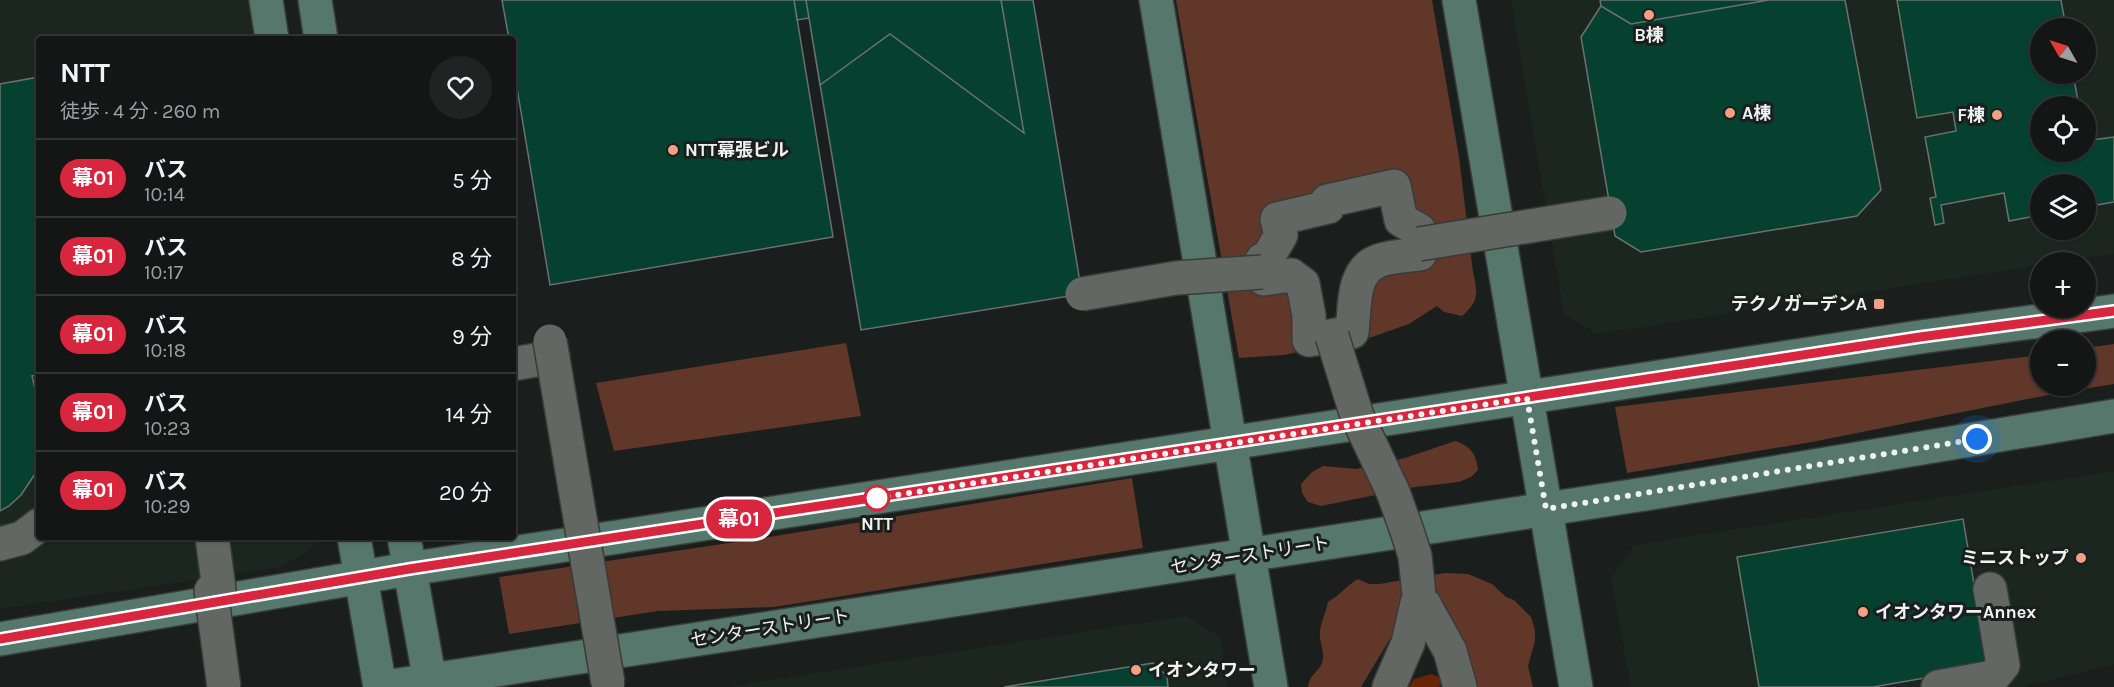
<!DOCTYPE html>
<html lang="ja">
<meta charset="utf-8">
<style>
:root{--surface:#141616;--page:#212323;--text:#f1f3f6;--muted:#9d9fa1;--line:#333535}
body{margin:0;font-family:Karla,"Noto Sans JP",sans-serif;background:var(--page);color:var(--text);height:100vh;display:flex;flex-direction:column;font-size:22px;white-space:nowrap}
*{box-sizing:border-box;margin:0}
p{font-size:20px;color:var(--muted)}
.icon{flex:none;width:33px;height:33px;fill:none;stroke:currentColor;stroke-width:2;stroke-linecap:round;stroke-linejoin:round}
.map{position:relative;flex:1;overflow:hidden}
.side{position:absolute;left:36px;top:36px;width:480px;height:504px;display:flex;flex-direction:column;background:var(--surface);border-radius:6px;box-shadow:0 2px 4px #0004,0 0 0 2px var(--line)}
.side>*{flex:none}
.badge{padding:0 12px;border-radius:20px;font-size:21px;line-height:39px}
.needle{width:39px;rotate:309deg}
.buttons{position:absolute;left:2030px;top:18px;display:grid;gap:12px}
.buttons a{display:grid;place-items:center;width:66px;height:66px;border-radius:50%;background:var(--surface);box-shadow:0 2px 4px #0004,0 0 0 2px var(--line);font-size:30px}
.you{position:absolute;width:30px;height:30px;margin:-15px;border:4px solid #fff;border-radius:50%;background:#1a73e8;box-shadow:0 0 0 9px #1a73e833}
.map>.badge{position:absolute;translate:-50% -50%;box-shadow:0 0 0 3px #fff}
.round{display:grid;place-items:center;flex:none;width:63px;height:63px;border-radius:32px;background:var(--page)}
.overview{display:flex;align-items:center;justify-content:space-between;height:102px;padding:0 24px}
h1{font-size:28px;font-weight:700;line-height:45px}
ul{padding:0;list-style:none}
li{display:flex;align-items:center;gap:18px;height:78px;padding:0 24px;border-top:2px solid var(--line)}
li div{flex:1}
li b{display:block;font-size:22px}
li em{font-style:normal}
li .badge{min-width:66px;font-weight:700;text-align:center}
.map>svg:first-child{display:block}
</style>
<div class="map">
<svg width="2114" height="687" viewBox="0 0 2114 687">
<rect width="100%" height="100%" fill="#1a1e1d"/>
<path fill="#1b2621" fill-rule="evenodd" d="M0,0h251l7,39h-219v498h281l-4,7 -16,12 -19,11 -281,42z
M1511,0h603v254l-55,8h-19v3l-443,69 -33,-20zM2040,28h45v46h-45zM2040,106h45v46h-45zM2040,184h45v46h-45z
M2114,471v193l-91,23h-392l-20,-109 23,-33z
M1186,616l35,22 6,49h-501z"/>
<path fill="#603728" fill-rule="evenodd" d="M1176,0h256l27,157 14,115c5,22 6,29 -11,44l-18,-4 -7,-6 -28,18 -37,13 -22,3 -66,15 -45,3zM1394,186l25,68 -62,36 -5,42 -43,-16 -18,-41 -29,-15 15,-41z
M846,343l15,73 -247,35 -18,-68z
M2114,344v40l-61,10 -241,48 -185,31 -12,-66 425,-52v31h45v-38z
M1455,441c16,5 21,13 23,29l-7,7 -12,5 -44,5 -94,19 -13,-4 -6,-9 -1,-9 11,-12 11,-6 33,3 49,-11z
M1132,478l11,70 -369,59 -116,4 -149,23 -10,-57 264,-39z
M1445,573l23,1 24,10 14,13 8,3 17,17 4,13v11l-7,25 5,21h-60l-7,-18 -66,-47 -39,65h-53c1,-12 10,-14 14,-24 4,-11 -4,-22 -2,-33 2,-10 6,-19 8,-28 12,-7 18,-16 30,-23l11,5h10z"/>
<path fill="#692305" d="M1431,674l8,3 3,5 -3,5h-30l5,-8z"/>
<path fill="#06402e" stroke="#6c716f" stroke-width="1.5" d="M502,0h292l39,237 -283,48 -37,-221v-25h-4z
M794,0h207l23,133 -134,-99 -70,51 -11,-67 -12,2z
M806,0h227l49,294 -221,36z
M1600,0h169l-138,24 -30,-18z
M1769,0h76l36,190 -24,26 -216,36 -26,-16 -34,-199 20,-31 30,18z
M1897,0h164l5,28h-26v46h33l6,32h-39v46h45v-11l29,-4v65l-29,5v-23h-45v31l-31,6 -5,-28 -63,12 3,18 -9,2 -5,-27 6,-1 -11,-60 31,-6 -3,-19 -36,6z
M39,77v298l-7,1 7,31v61l-18,27 -12,11 -9,5v-427z
M1963,519l25,148 -115,20h-114l-22,-130z
M1153,663l14,13 1,11h-164z"/>
<g fill="none" stroke-linecap="round" stroke-linejoin="round">
<defs>
<path id="street" d="M1394,186l7,34 18,10 1,24c-14,2 -29,2 -42,7 -27,10 -23,48 -26,71l-43,8v-24l-6,-32 -12,-9 -27,4 -2,-19 5,-1 14,-24 -4,-16 51,-12 -1,-6z
M513,364l40,-7
M0,544l22,-6 17,-13
M1419,595l31,56 10,36
M1389,687l19,-44 11,-48
M1938,687l55,-10 10,-12 -13,-76"/>
<path id="secondary" d="M266,0l6,39
M315,0l6,39
M1156,0l115,687
M1459,0l117,687
M354,537l26,150
M404,537l27,150
M0,639l409,-70 1511,-232 194,-26
M385,687l1273,-195 456,-76"/>
</defs>
<use href="#street" stroke="#383b3a" stroke-width="36"/>
<use href="#secondary" stroke="#383b3a" stroke-width="36"/>
<use href="#street" stroke="#626764" stroke-width="33"/>
<use href="#secondary" stroke="#56776b" stroke-width="33"/>
<defs>
<path id="street-bridge" d="M1419,244l191,-31
M1082,294l94,-16 86,-6
M1332,336l25,80 36,76 14,39 8,25 4,39
M550,341l58,342
M212,537l7,52 -8,2 13,96"/>
</defs>
<use href="#street-bridge" stroke="#383b3a" stroke-width="36" stroke-linecap="butt"/>
<use href="#street-bridge" stroke="#626764" stroke-width="33"/>
</g>
<g fill="none" stroke-linecap="round" stroke-linejoin="round">
<defs>
<path id="line" d="M0,639l409,-70 1511,-232 194,-26"/>
</defs>
<use href="#line" stroke="#fff" stroke-width="14"/>
<use href="#line" stroke="#d7263d" stroke-width="9"/>
<path stroke="#eff2f0" stroke-width="6" stroke-dasharray="0 10.8" d="M877,498l650,-100 19,111 431,-70"/>
</g>
<g fill="#f39f82" stroke="#1a1e1d" stroke-width="2">
<circle cx="1649" cy="15" r="6"/>
<circle cx="1730" cy="113" r="6"/>
<circle cx="1997" cy="115" r="6"/>
<circle cx="673" cy="150" r="6"/>
<rect x="1873" y="298" width="12" height="12" rx="3"/>
<circle cx="2081" cy="558" r="6"/>
<circle cx="1863" cy="612" r="6"/>
<circle cx="1136" cy="670" r="6"/>
</g>
<circle fill="#fff" stroke="#d7263d" stroke-width="3" cx="877" cy="498" r="12"/>
<g text-anchor="middle" dominant-baseline="central" stroke-width="6" stroke-linejoin="round" paint-order="stroke">
<g font-size="18" font-weight="bold" fill="#eff2f0" stroke="#1a1e1d" text-anchor="start">
<text x="1649" y="35" text-anchor="middle">B棟</text>
<text x="1742" y="113">A棟</text>
<text x="1985" y="115" text-anchor="end">F棟</text>
<text x="685" y="150">NTT幕張ビル</text>
<text x="1867" y="304" text-anchor="end">テクノガーデンA</text>
<text x="2069" y="558" text-anchor="end">ミニストップ</text>
<text x="1875" y="612">イオンタワーAnnex</text>
<text x="1148" y="670">イオンタワー</text>
</g>
<g font-size="18" font-weight="bold" fill="#eff2f0" stroke="#1a1e1d">
<text x="877" y="524">NTT</text>
</g>
<g font-size="18" fill="#eff2f0" stroke="#1a1e1d">
<text transform="translate(1250 555) rotate(-9)">センターストリート</text>
<text transform="translate(770 628) rotate(-9)">センターストリート</text>
</g>
</g>
</svg>
<div class="buttons">
<a><svg class="needle" viewBox="-14 -14 28 28"><path d="M0-13l5 13h-10z" fill="#e53935"/><path d="M0 13l5-13h-10z" fill="#9d9fa1"/></svg></a>
<a><svg class="icon" aria-label="locate" viewBox="0 0 24 24"><circle cx="12" cy="12" r="6"/><path d="M12 2v4M12 18v4M2 12h4M18 12h4"/></svg></a>
<a><svg class="icon" aria-label="layers" viewBox="0 0 24 24"><path d="M12 4l9 5-9 5-9-5zM3 14l9 5 9-5"/></svg></a>
<a>+</a>
<a>−</a>
</div>
<div class="you" style="left:1977px;top:439px"></div>
<b class="badge" style="left:739px;top:519px;background:#d7263d;color:#fff">幕01</b>
<section class="side">
<div class="overview"><div><h1>NTT</h1><p>徒歩 · 4 分 · 260 m</p></div><a class="round"><svg class="icon" aria-label="heart" viewBox="0 0 24 24"><path d="M12 20l-8-8c-3-5 5-10 8-4 3-6 11-1 8 4z"/></svg></a></div>
<ul>
<li><span class="badge" style="background:#d7263d;color:#fff">幕01</span><div><b>バス</b><p>10:14</p></div><em>5 分</em></li>
<li><span class="badge" style="background:#d7263d;color:#fff">幕01</span><div><b>バス</b><p>10:17</p></div><em>8 分</em></li>
<li><span class="badge" style="background:#d7263d;color:#fff">幕01</span><div><b>バス</b><p>10:18</p></div><em>9 分</em></li>
<li><span class="badge" style="background:#d7263d;color:#fff">幕01</span><div><b>バス</b><p>10:23</p></div><em>14 分</em></li>
<li><span class="badge" style="background:#d7263d;color:#fff">幕01</span><div><b>バス</b><p>10:29</p></div><em>20 分</em></li>
</ul>
</section>
</div>
